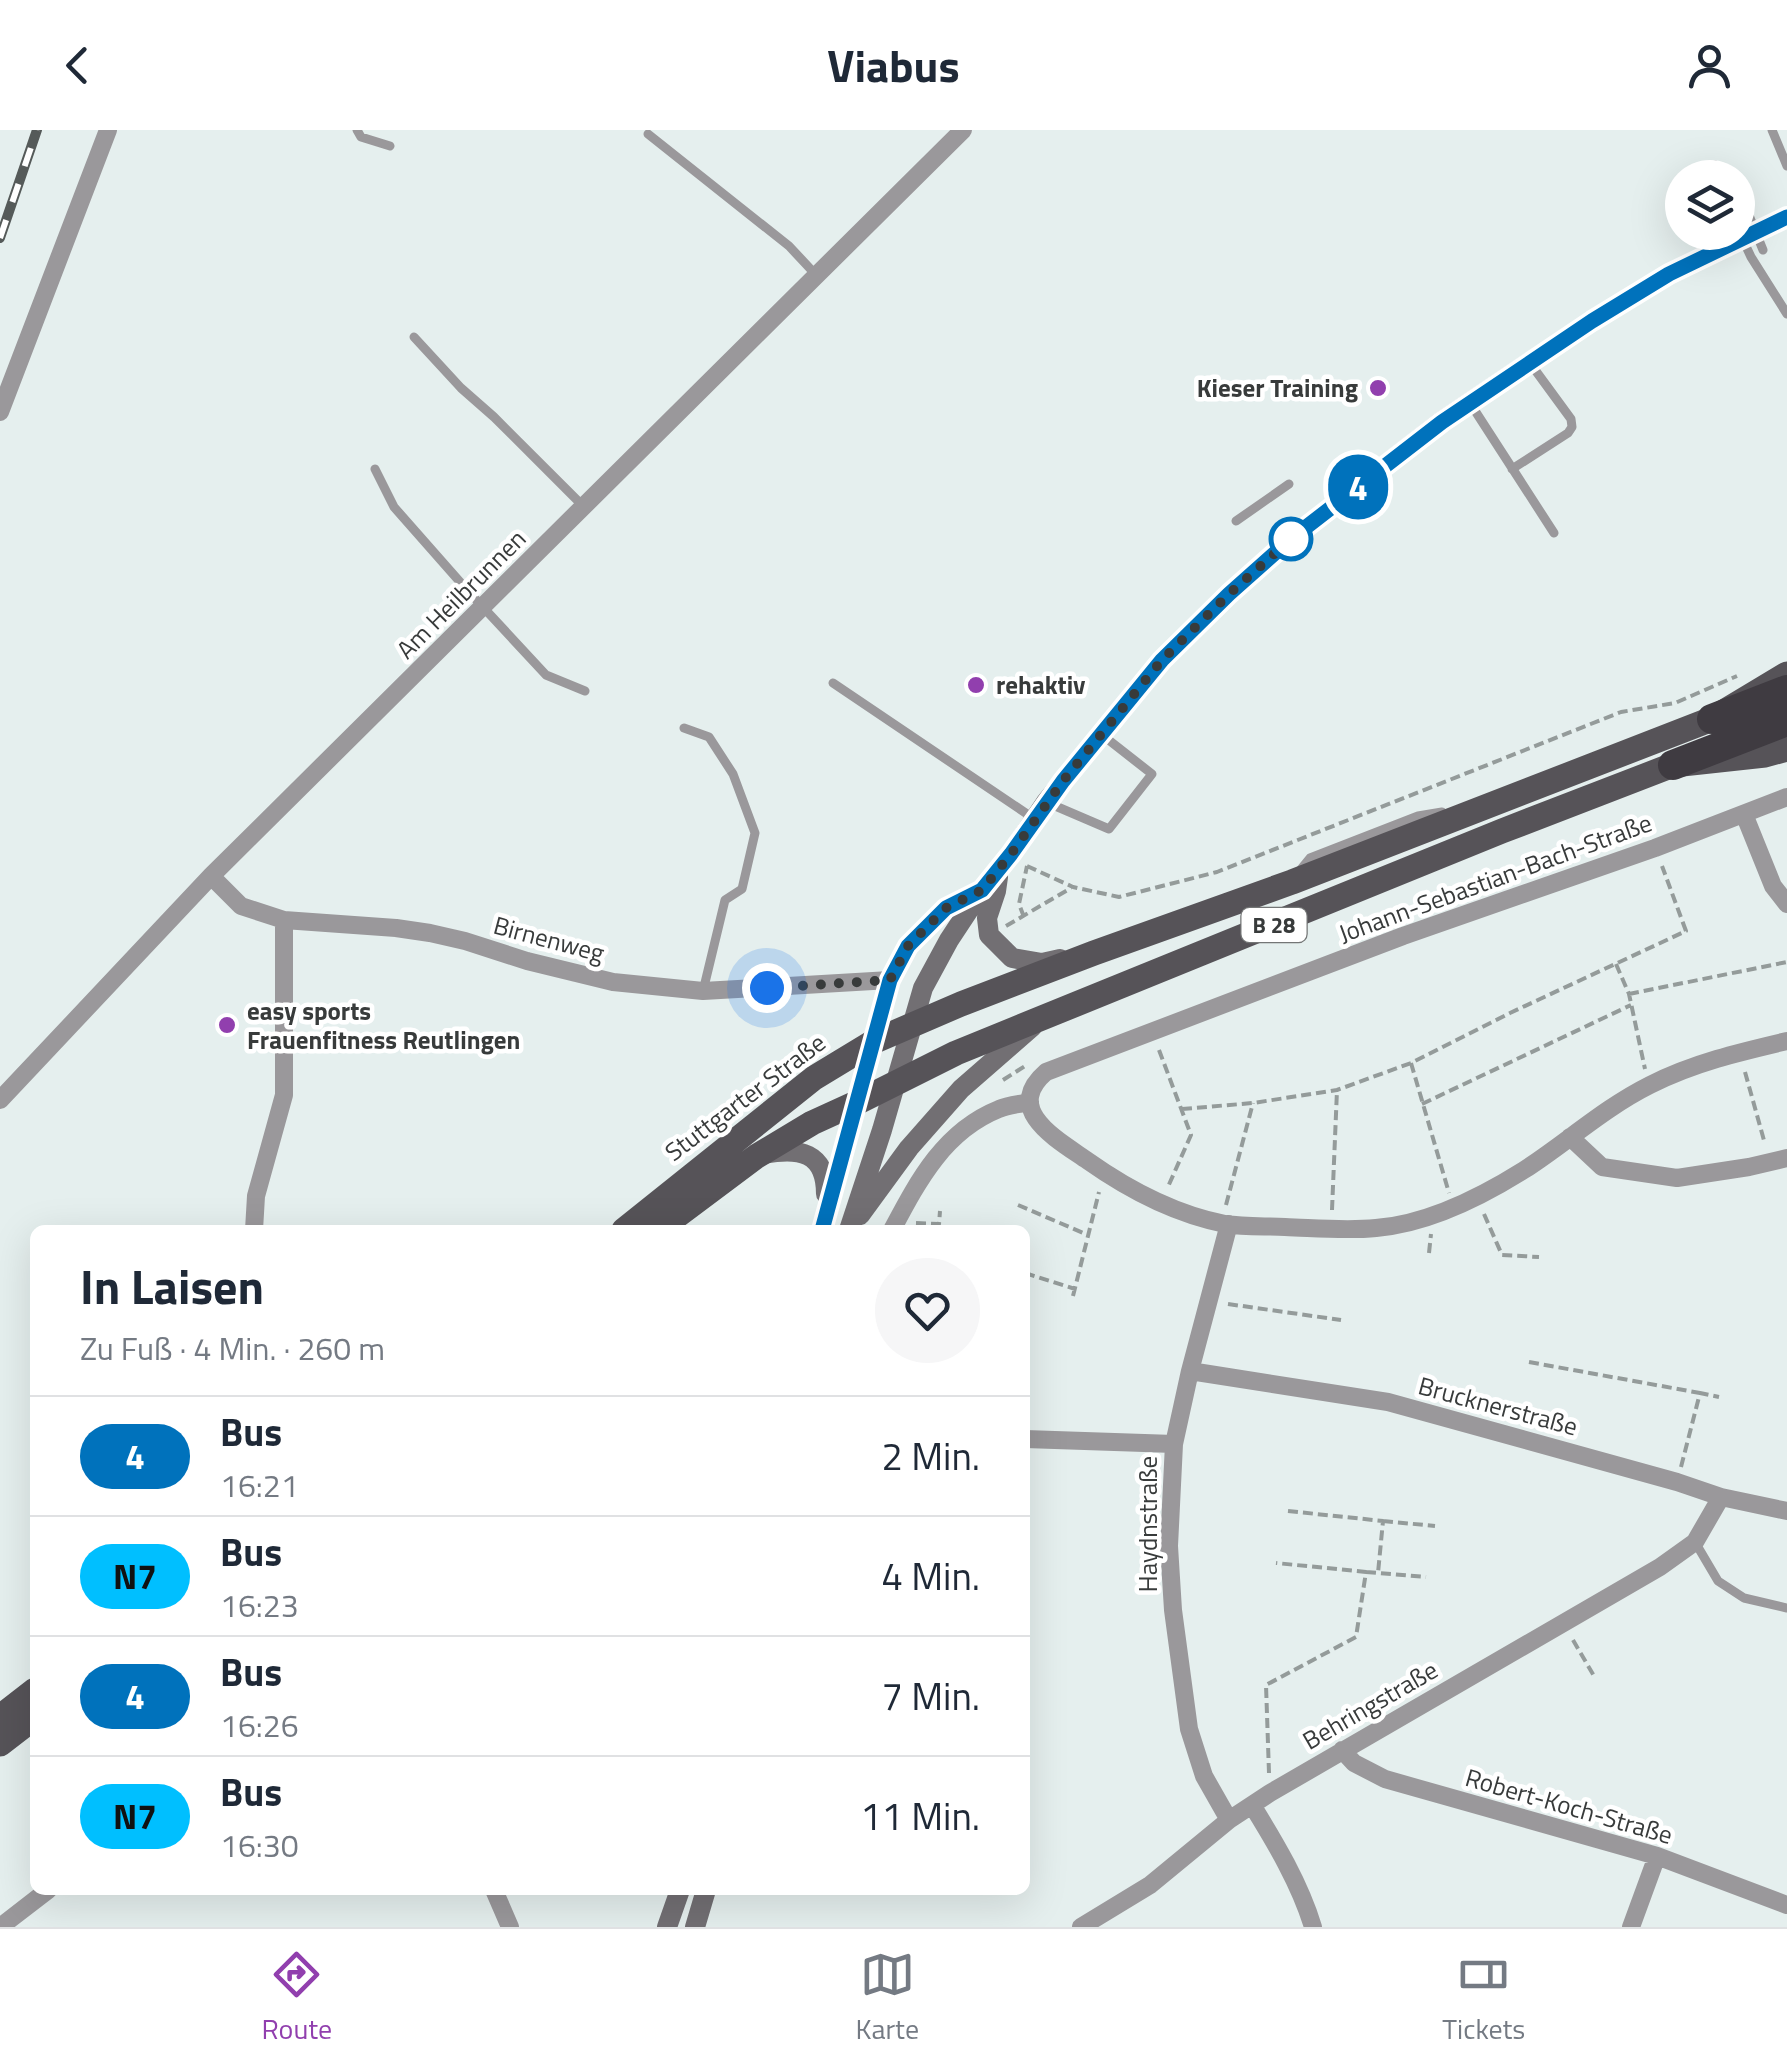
<!DOCTYPE html>
<html lang="de">
<meta charset="utf-8">
<style>
:root{--surface:#fff;--page:#f6f6f7;--text:#1f2937;--muted:#747a83;--line:#e0e1e3;--accent:#913fae}
body{margin:0;font-family:"Titillium Web",sans-serif;background:var(--page);color:var(--text);height:100vh;display:flex;flex-direction:column;font-size:38px;white-space:nowrap}
*{box-sizing:border-box;margin:0}
p{font-size:32px;color:var(--muted)}
.icon{flex:none;width:55px;height:55px;fill:none;stroke:currentColor;stroke-width:2;stroke-linecap:round;stroke-linejoin:round}
.map{position:relative;flex:1;overflow:hidden}
.panel{position:absolute;left:30px;top:1095px;width:1000px;height:670px;display:flex;flex-direction:column;background:var(--surface);border-radius:15px;box-shadow:0 10px 40px #0002}
.panel>*{flex:none}
.badge{padding:0 20px;border-radius:32px;font-size:35px;line-height:65px}
.controls{position:absolute;left:1665px;top:30px;display:grid;gap:20px}
.controls a{display:grid;place-items:center;width:90px;height:90px;border-radius:50%;background:var(--surface);box-shadow:0 10px 40px #0002;font-size:50px}
.you{position:absolute;width:50px;height:50px;margin:-25px;border:8px solid #fff;border-radius:50%;background:#1a73e8;box-shadow:0 0 0 15px #1a73e833}
.map>.badge{position:absolute;translate:-50% -50%;box-shadow:0 0 0 5px #fff}
.round{display:grid;place-items:center;flex:none;width:105px;height:105px;border-radius:52px;background:var(--page)}
.summary{display:flex;align-items:center;justify-content:space-between;height:170px;padding:0 50px}
h1{font-size:48px;font-weight:700;line-height:75px}
ul{padding:0;list-style:none}
li{display:flex;align-items:center;gap:30px;height:120px;padding:0 50px;border-top:2px solid var(--line)}
li div{flex:1}
li b{display:block;font-size:38px}
li em{font-style:normal}
li .badge{min-width:110px;font-weight:700;text-align:center}
header{display:flex;justify-content:space-between;align-items:center;height:130px;padding:0 50px;background:var(--surface);font-size:45px;font-weight:700}
.menu{display:flex;justify-content:space-around;align-items:center;height:140px;border-top:2px solid var(--line);background:var(--surface);font-size:28px;color:var(--muted)}
.menu a{display:grid;justify-items:center;gap:5px}
.menu .on{color:var(--accent)}
.map>svg:first-child{display:block}
</style>
<header><svg class="icon" aria-label="back" viewBox="0 0 24 24"><path d="M15 5l-7 7 7 7"/></svg>Viabus<svg class="icon" aria-label="person" viewBox="0 0 24 24"><circle cx="12" cy="8" r="4"/><path d="M4 21q1-7 8-7t8 7"/></svg></header>
<div class="map">
<svg width="1787" height="1797" viewBox="0 0 1787 1797">
<rect width="100%" height="100%" fill="#e5efee"/>
<g fill="none" stroke-linecap="round" stroke-linejoin="round">
<path stroke="#949b9a" stroke-width="4" stroke-dasharray="10 5" stroke-linecap="butt" d="M1027,736l46,21 46,10 98,-25 404,-160 54,-9 62,-27
M1024,787l-5,-13 8,-38
M1006,796l65,-38
M1616,834l13,30 16,75
M1629,864l158,-32
M1159,920l32,85 -24,54
M1411,933l38,130
M1745,942l20,72
M1003,950l22,-14
M1422,974l209,-99
M1182,979l71,-6 84,-13 74,-27 99,-50 176,-82 -24,-65
M1018,1075l70,30
M1226,1075l27,-102
M1332,1080l5,-120
M1484,1084l18,41 37,2
M916,1093l23,1 1,-13
M1429,1123l2,-19
M1025,1143l50,16
M1073,1166l26,-104
M1228,1174l113,16
M1529,1232l171,31
M1681,1337l19,-74 19,4
M1288,1381l95,10 -5,52
M1383,1391l52,5
M1366,1442l60,5
M1573,1510l21,36
M1269,1643l-3,-88 90,-48 10,-65 -90,-9"/>
<path stroke="#9a989b" stroke-width="9" d="M357,0l4,7 29,9
M1772,0l15,36
M648,4l141,112 28,30
M1715,35l8,13
M1738,68l10,15 15,37
M1743,110l8,17 36,57
M414,207l47,51 33,29 90,90
M1470,273l84,130
M375,339l19,38 74,84 78,84 39,16
M1512,339l56,-36 4,-6 -1,-8 -41,-56
M1236,391l53,-37
M833,553l200,135
M684,598l25,9 24,37 22,59 -13,56 -17,11 -22,91
M1046,672l63,27 43,-55 -51,-40
M1301,739l9,-11 108,-42 24,-4
M1695,1412l23,39 26,17 43,10"/>
<path stroke="#9a989b" stroke-width="18" d="M0,282l108,-282
M1787,667l-132,51 -252,88 -357,136c-44,38 12,68 42,89 41,29 87,53 137,63 19,3 40,2 60,3 30,1 61,4 91,1 51,-4 105,-31 148,-58 42,-27 80,-62 126,-85 43,-22 90,-33 137,-44
M1744,684l29,72 14,18
M211,746l30,30 43,14 112,8 34,5 35,8 62,20 86,21 90,9 187,-11
M0,970l211,-224 752,-746
M1570,1007l32,30 75,11 72,-11 38,-9
M1229,1094l-39,147 -16,73 -5,102 4,64 16,119 15,47 25,44
M254,1100l2,-34 28,-101v-175
M892,1100c26,-49 52,-99 107,-121 9,-4 21,-5 31,-7
M1190,1241l198,31 289,80 44,15 66,14
M1025,1309l149,5
M1342,1620l12,13 31,16 272,77 130,49
M1252,1675c23,37 48,79 61,122
M494,1760l16,37
M0,1797l48,-37
M1081,1797l69,-42 79,-65 41,-27 390,-226 35,-25 26,-45
M1631,1797l26,-71"/>
<path stroke="#726f73" stroke-width="20" d="M998,747l-2,14 -9,27 2,17 23,23 30,5 18,-4
M764,1024c35,-7 62,-2 62,40
M860,1085l49,-67 52,-59 71,-62
M822,1100l68,-250 18,-34 38,-38 35,-17
M849,1100l33,-100 41,-142 26,-48 33,-50 29,-36 35,-52 116,-142 67,-66 63,-56 149,-116 151,-101 77,-47 118,-57
M667,1797l13,-37
M695,1797l11,-37"/>
<path stroke="#565358" stroke-width="25" d="M624,1100l190,-152 61,-37 86,-37 133,-51 198,-71 420,-163 75,-45
M658,1100l99,-74 55,-33 46,-21 98,-49 546,-222 171,-66 92,-10 22,-6
M0,1587l35,-27
M0,1614l35,-27"/>
<path stroke="#3f3b41" stroke-width="30" d="M1712,589l75,-29
M1673,635l114,-44"/>
<defs>
<path id="rail" d="M0,108l37,-108"/>
</defs>
<use href="#rail" stroke="#555a59" stroke-width="10"/>
<use href="#rail" stroke="#fff" stroke-width="6" stroke-dasharray="19" stroke-linecap="butt"/>
</g>
<g fill="none" stroke-linecap="round" stroke-linejoin="round">
<defs>
<path id="line" d="M822,1100l68,-250 18,-34 38,-38 36,-18 29,-36 52,-73 99,-121 67,-66 63,-56 150,-116 150,-101 77,-47 118,-57"/>
</defs>
<use href="#line" stroke="#fff" stroke-width="22"/>
<use href="#line" stroke="#0072bc" stroke-width="15"/>
<path stroke="#383b3b" stroke-width="10" stroke-dasharray="0 18" d="M767,858l123,-8 18,-34 38,-38 36,-18 29,-36 52,-73 99,-121 67,-66 62,-55"/>
</g>
<g fill="#913fae" stroke="#fff" stroke-width="4">
<circle cx="1378" cy="258" r="10"/>
<circle cx="976" cy="555" r="10"/>
<circle cx="227" cy="895" r="10"/>
</g>
<circle fill="#fff" stroke="#0072bc" stroke-width="5" cx="1291" cy="409" r="20"/>
<g text-anchor="middle" dominant-baseline="central" stroke-width="9" stroke-linejoin="round" paint-order="stroke">
<rect fill="#fff" stroke="#747676" stroke-width="2.5" x="1241.5" y="778" width="65" height="34" rx="8"/>
<g font-size="22" font-weight="bold" fill="#383b3b">
<text x="1274" y="795">B 28</text>
</g>
<g font-size="25" font-weight="bold" fill="#383b3b" stroke="#fff" text-anchor="start">
<text x="1358" y="258" text-anchor="end">Kieser Training</text>
<text x="996" y="555">rehaktiv</text>
<text x="247" y="881">easy sports<tspan x="247" dy="29">Frauenfitness Reutlingen</tspan></text>
</g>
<g font-size="25" fill="#383b3b" stroke="#fff">
<text transform="translate(461 464) rotate(-45)">Am Heilbrunnen</text>
<text transform="translate(1495 748) rotate(-20)">Johann-Sebastian-Bach-Straße</text>
<text transform="translate(549 809) rotate(15)">Birnenweg</text>
<text transform="translate(745 967) rotate(-37)">Stuttgarter Straße</text>
<text transform="translate(1498 1276) rotate(15)">Brucknerstraße</text>
<text transform="translate(1148 1394) rotate(-90)">Haydnstraße</text>
<text transform="translate(1370 1575) rotate(-30)">Behringstraße</text>
<text transform="translate(1569 1676) rotate(16)">Robert-Koch-Straße</text>
</g>
</g>
</svg>
<div class="controls">
<a><svg class="icon" aria-label="layers" viewBox="0 0 24 24"><path d="M12 4l9 5-9 5-9-5zM3 14l9 5 9-5"/></svg></a>
</div>
<div class="you" style="left:767px;top:858px"></div>
<b class="badge" style="left:1358px;top:357px;background:#0072bc;color:#fff">4</b>
<section class="panel">
<div class="summary"><div><h1>In Laisen</h1><p>Zu Fuß · 4 Min. · 260 m</p></div><a class="round"><svg class="icon" aria-label="heart" viewBox="0 0 24 24"><path d="M12 20l-8-8c-3-5 5-10 8-4 3-6 11-1 8 4z"/></svg></a></div>
<ul>
<li><span class="badge" style="background:#0072bc;color:#fff">4</span><div><b>Bus</b><p>16:21</p></div><em>2 Min.</em></li>
<li><span class="badge" style="background:#00bfff;color:#111">N7</span><div><b>Bus</b><p>16:23</p></div><em>4 Min.</em></li>
<li><span class="badge" style="background:#0072bc;color:#fff">4</span><div><b>Bus</b><p>16:26</p></div><em>7 Min.</em></li>
<li><span class="badge" style="background:#00bfff;color:#111">N7</span><div><b>Bus</b><p>16:30</p></div><em>11 Min.</em></li>
</ul>
</section>
</div>
<nav class="menu">
<a class="on"><svg class="icon" aria-label="directions" viewBox="0 0 24 24"><path d="M12 3l9 9-9 9-9-9zM9 14v-3h6M13 9l2 2-2 2"/></svg>Route</a>
<a><svg class="icon" aria-label="map" viewBox="0 0 24 24"><path d="M3 6l6-2 6 2 6-2v14l-6 2-6-2-6 2zM9 4v14M15 6v14"/></svg>Karte</a>
<a><svg class="icon" aria-label="tickets" viewBox="0 0 24 24"><path d="M3 7h18v10H3zM15 7v10"/></svg>Tickets</a>
</nav>
